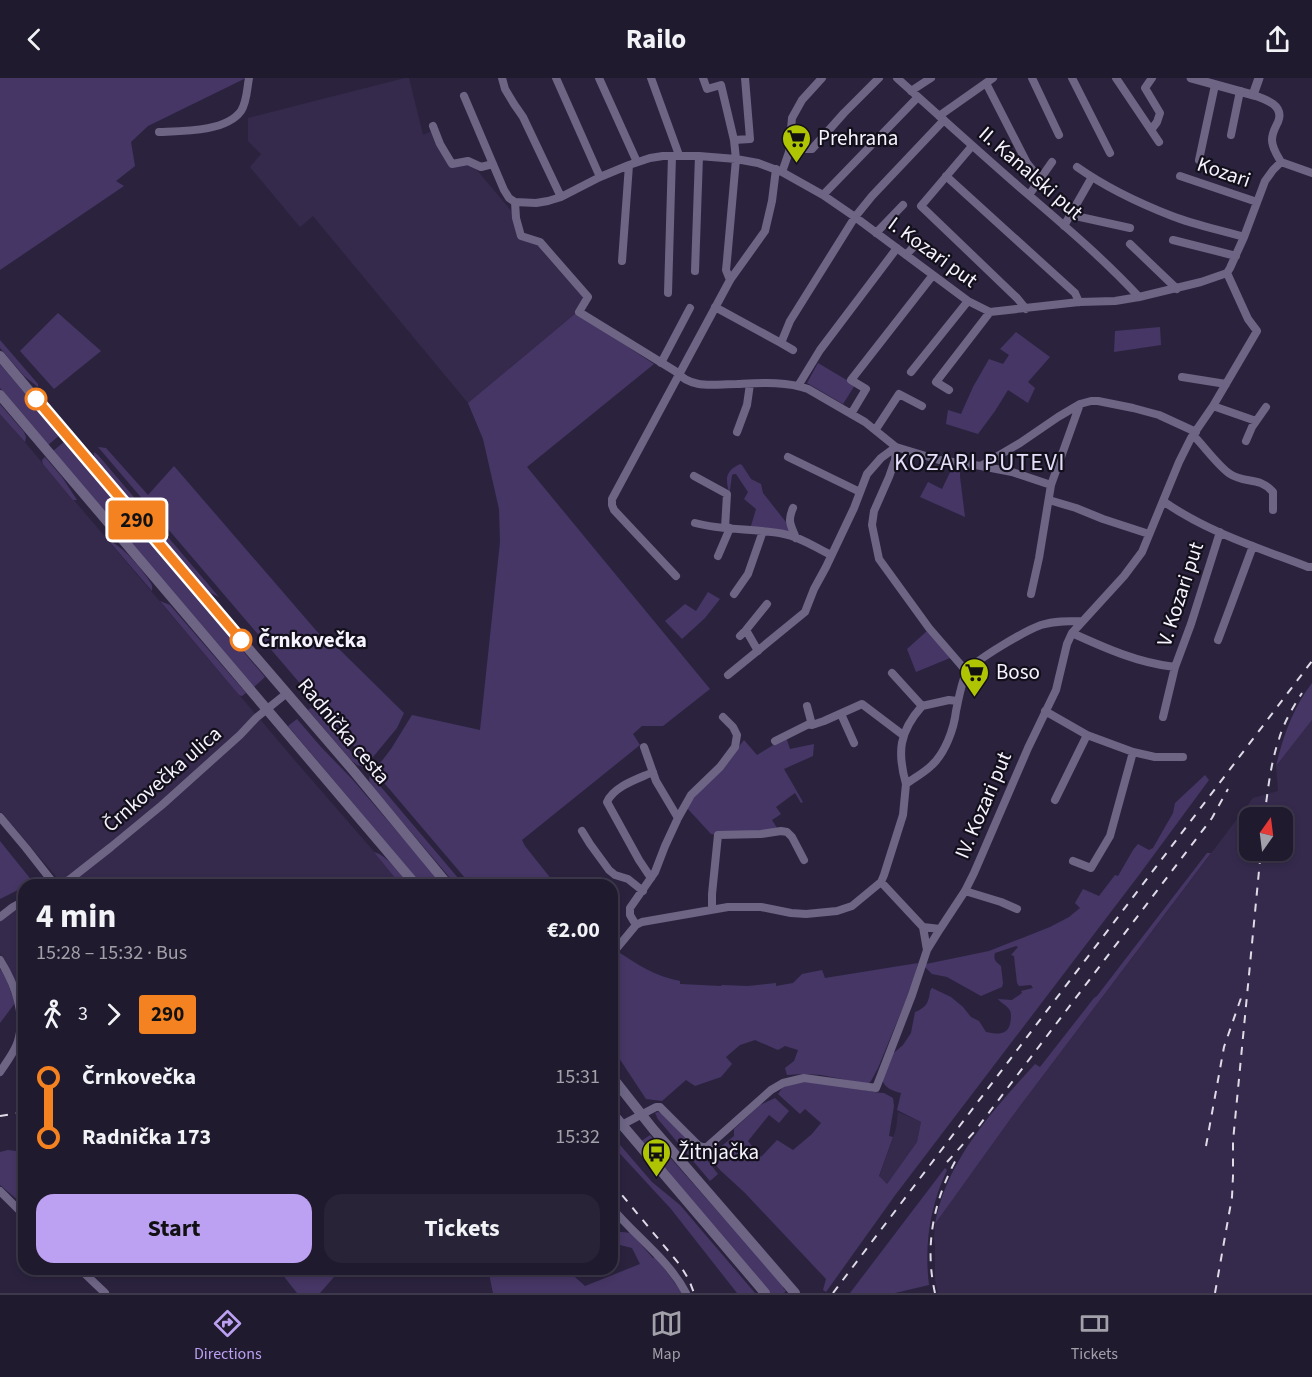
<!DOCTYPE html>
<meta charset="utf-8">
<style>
:root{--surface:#201a2e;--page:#282336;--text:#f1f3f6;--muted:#a2a1aa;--line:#3d384a;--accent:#bca0f2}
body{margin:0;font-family:"Source Sans 3",sans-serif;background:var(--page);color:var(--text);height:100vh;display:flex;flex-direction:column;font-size:22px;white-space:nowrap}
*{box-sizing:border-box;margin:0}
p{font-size:20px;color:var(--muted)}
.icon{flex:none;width:33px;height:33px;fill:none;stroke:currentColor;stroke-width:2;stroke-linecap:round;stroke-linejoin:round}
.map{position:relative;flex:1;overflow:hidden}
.sheet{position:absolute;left:18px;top:801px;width:600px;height:396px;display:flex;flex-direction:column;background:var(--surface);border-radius:18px;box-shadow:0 3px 9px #0003,0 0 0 2px var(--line)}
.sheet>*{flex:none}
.badge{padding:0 12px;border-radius:4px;font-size:21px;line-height:39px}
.needle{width:39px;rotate:14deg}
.controls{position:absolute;left:1239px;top:729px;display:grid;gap:12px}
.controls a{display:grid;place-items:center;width:54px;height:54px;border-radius:12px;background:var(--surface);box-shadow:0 3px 9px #0003,0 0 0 2px var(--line);font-size:30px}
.map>.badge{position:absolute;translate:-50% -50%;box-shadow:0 0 0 3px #fff}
.legs{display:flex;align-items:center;gap:9px;height:66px;padding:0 18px;font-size:20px}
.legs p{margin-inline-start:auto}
.headline{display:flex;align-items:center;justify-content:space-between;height:102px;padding:0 18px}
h1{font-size:33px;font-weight:700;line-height:45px}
.primary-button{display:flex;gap:12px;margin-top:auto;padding:12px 18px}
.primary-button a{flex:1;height:69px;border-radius:18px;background:var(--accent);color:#111;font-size:24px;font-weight:700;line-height:69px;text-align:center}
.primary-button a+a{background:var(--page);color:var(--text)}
ul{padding:0 18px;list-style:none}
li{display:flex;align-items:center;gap:21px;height:60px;font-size:22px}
li i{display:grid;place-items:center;width:9px;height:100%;margin:0 8px;background:currentColor}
li i::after{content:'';width:15px;height:15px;margin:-8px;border:4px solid;border-radius:50%;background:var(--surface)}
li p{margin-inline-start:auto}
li:first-child i{background:linear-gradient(#0000 50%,currentColor 0)}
li:last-child i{background:linear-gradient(currentColor 50%,#0000 0)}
header{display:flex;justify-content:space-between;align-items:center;height:78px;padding:0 18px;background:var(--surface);font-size:27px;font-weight:700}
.tabs{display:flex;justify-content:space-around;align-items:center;height:84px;border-top:2px solid var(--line);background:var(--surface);font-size:16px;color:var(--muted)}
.tabs a{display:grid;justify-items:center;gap:3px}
.tabs .on{color:var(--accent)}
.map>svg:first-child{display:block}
</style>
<header><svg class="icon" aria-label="back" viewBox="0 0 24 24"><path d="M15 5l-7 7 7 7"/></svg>Railo<svg class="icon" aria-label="share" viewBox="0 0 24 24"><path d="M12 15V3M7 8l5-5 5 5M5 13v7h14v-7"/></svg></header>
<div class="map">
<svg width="1312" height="1215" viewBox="0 0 1312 1215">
<rect width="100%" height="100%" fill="#2b233e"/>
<path fill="#352a4c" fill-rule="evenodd" d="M405,0h4l14,57 9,-4 20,36 19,-4 42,50 5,25 20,5 46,55 -8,15 -108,90 -155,-187 -13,11 -50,-60 11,-13 -13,-13v-23z
M0,335l297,350 106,122h-343l-1,-5 -59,-69z
M1312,642v573h-374l-3,-13v-35l-1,-6 1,-15 79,-110 239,-316 25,-7 -2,-25zM1250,740h32v32h-32z
M24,826v98h-1l-23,-49v-33z
M898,1034l23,10 -4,20 -30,42 -8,-7 17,-48z"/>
<path fill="#463665" d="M0,0h246l-98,48 -17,16 4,24 -19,15 8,5 -124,84z
M58,235l43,38 -47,38 -34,-38z
M576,235l78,51 -127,103 183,222 -47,37h-21l-9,8 7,11 -118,95 3,6 31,39h-85l-97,-114 17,-22 21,-34 68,15 20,-188 -1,-33 -16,-70 -15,-36z
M1160,249l1,18 -47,7 1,-21z
M1016,254l34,25 -22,25 7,6 -7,15 -20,-13 -13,21 -17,23 -32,-10 2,-14 13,4 12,-27 16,-28 14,5 6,-9 -9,-6z
M0,262l38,44v3l-14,-11 -24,-28z
M818,285l37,22 -12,19 -36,-21z
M0,286l60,71 -12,10 -48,-57z
M0,326l24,28 2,5 -1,5 -25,-28z
M65,363l200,236 -11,10 -201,-236z
M98,369l8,1 42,47 26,-29 146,169 20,15 64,63 -7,15 -29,35z
M94,374l4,3 121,142 -10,-5 -14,-15 -99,-115 -2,-4z
M45,379l17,20 15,23h-4l-30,-36 -1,-4z
M740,386l2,1 9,14 10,5 2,9 26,33 1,5 -4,1 -35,-6 5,-17 -12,-10 4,-7 -12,-18h-2l-2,1 -2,15 -1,2c-4,-15 -3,-21 11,-28z
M953,388h7v11l5,40 -45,-20 8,-15 14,7z
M109,463c12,3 35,30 41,41 3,4 2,5 2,9z
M708,514l12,7 -15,19 -23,21 -17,-18 20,-17 11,7z
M160,523l10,4 6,7 70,81 -4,3 -3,-1z
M927,553l23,27 -34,14 -9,-23z
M1312,605v37l-36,46c7,-30 17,-58 36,-83z
M311,630l3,1 50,58 -7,-2 -6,-5 -43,-50z
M297,641l24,28 31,32 91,106h-21l-134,-159z
M786,659l4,12 24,-5 -1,12 -29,13 19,33 -2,1 -6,-10 -19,14 5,7 -9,6 5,8 -11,3 -50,1v3l-5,-1 -24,-26 5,-8 41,-46 11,-14 13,15z
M370,696l94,111h-8l-85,-100 -2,-5z
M1205,697l4,5 -70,95 -243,319 -70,98 -3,-2 3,-11 -82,-87 -24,-22 -5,-6 -2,-10 1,-2 20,-16v-7l26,-24 15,-7 14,13 -10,12 -10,-8 -21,26 13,16 16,-17 16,10 19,-16 9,-11 -16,-14 -5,5 -22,-20c3,-4 5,-8 10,-10 24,-8 71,7 96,9l9,5 1,8 -5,30 4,1 -14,39 8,8 30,-42 4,-20 -24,-12 4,-17c-8,-2 -17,-5 -19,-14l7,-22 14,-12 8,-12 4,-21c11,-4 14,-10 15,-21l2,-3 19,9 12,10 8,10 8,4 7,11c10,2 21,4 24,-8 1,-5 2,-11 -1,-15 -3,-4 -8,-6 -11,-10l14,1 10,-7 -1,-2 12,-3 -2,-3 -12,1 -2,-3 -3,-27 -3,-1 7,-8 -2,-1 -21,7c-2,7 1,9 6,13l2,17 -1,4 -21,9 -34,-19 -15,-3 -7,-7 1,-3 63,-13 61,-24 19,-10 11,-9 -5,-5 8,-14 16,7 16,-21 3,1 15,-26 5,-6 11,6 4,-2 20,-35 2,-10z
M0,763l33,41 -5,3h-4v2l-24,12z
M374,774c14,4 26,22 35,33h-8z
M1207,775h4l-197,261 -79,110c11,-63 58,-114 100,-160l5,3 54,-69 3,-2z
M617,873c19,13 40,26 63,30v3l41,2 1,-1 26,1 28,-3v3l17,-3 9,-9 20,-4 3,8 93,-15 -5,20 -35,85 -7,13 -3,3 -47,-9 -17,-1 -17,1 -2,-7 9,-7 4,-11 -13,-4 -7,4 -23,-10 -15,5 -14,12 6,7 -11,13 -26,9 -9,-6 -24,21 -16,-2 -27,-41 -7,-8v-91z
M0,891l5,7 10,27 -15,20z
M658,1034l3,1 40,38 4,1 2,3v5l11,14 -8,7 -53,-63v-1l-2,-4z
M650,1057l134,151 -1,2 3,3 -2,2h-14l-130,-151z
M614,1060l38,44 28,23 75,88h-18l-66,-84 -59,-64v-5z
M8,1072l16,2v46l-4,4 -20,-17v-33z
M945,1090l2,2c-17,36 -23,75 -18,115l-34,8h-45z
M612,1153l19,2 22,25 3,-1 26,36h-189l-5,-24h78l19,17 55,-22 -8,-16 -20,-5z
M278,1191h63l-21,24h-23z"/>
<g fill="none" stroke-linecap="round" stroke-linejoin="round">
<path stroke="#6e6585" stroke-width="8" d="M502,0l3,11 9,15 9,13 38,80
M556,0l44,99
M599,0l38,84
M651,0l28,77
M703,0l4,11 14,-4 13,55 2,19 -9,101 -1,10 4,10
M897,0c40,36 80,72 120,107 42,36 85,72 122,112
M1032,0l27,57
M1072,0l38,75
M1116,0l43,64
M986,5l41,80 13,16
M911,13l20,-13
M1253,17c12,4 32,10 25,27 -3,6 -6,11 -6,18 0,8 5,15 9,22l31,11
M464,18l40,94 5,8 6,4
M939,38l54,-38
M433,48l7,18 12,20 16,-3 13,6 12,-3
M1151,52l6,-8 3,-9 -15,-25 7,-10
M159,54c23,-1 67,0 82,-21 6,-9 6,-23 8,-33
M1231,57l9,-44
M791,58l15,13h6l32,-36 35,-35
M734,62l16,-1 -5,-61
M972,68l-51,60 96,92 9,11
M1199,82l16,-75
M1077,89c27,19 64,37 95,49 23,9 48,14 72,21
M782,94l7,-20 3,-34 10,-18 20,-22
M946,98l129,117 4,9
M1180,98l77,26
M823,117l95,-98
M1029,117l23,-33
M515,124l21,1 12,-2 13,-4 39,-20 29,-12 21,-7 13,-2h36l37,3 22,4 24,9 41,23 32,22 113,84 22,11 89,-10 36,-1 24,-4 62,-15 26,-9 3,-5 14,-31 21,-56 8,-11 8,-8
M515,124l1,16 5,18 19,6 48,55 -9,15 96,59c18,19 38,13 62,13 23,-1 49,-3 71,5l57,33 31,25 43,13 42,6 39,-23 38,-26 22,-13 11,-3h7l35,7 26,7 37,17
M1071,137l59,13
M1064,148l28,-49
M876,155l27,-28
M1173,162l63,16
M1130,166l47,45
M906,177l13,-14
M622,183l7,-96
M695,193l4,-115
M668,215l4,-137
M715,229l66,36
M793,272l-12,-7 9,-22 65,-104 17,-21 72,-76
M661,285l29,-55
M911,294l57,-71
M1182,299l44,7
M798,308l22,-36 77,-102
M949,312l-13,-8 54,-70
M1213,328l43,15
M851,336l15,-25 -15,-9 82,-105
M876,351l23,-35 23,12
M737,354l10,-27 3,-21
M1193,357c11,11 25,31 37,39 15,10 29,2 43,18v18
M1246,363l6,-14 14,-20
M896,369l-1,13 -6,17 -15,34 -2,14 7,34 50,69 38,44
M788,379l72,35
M981,388l31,6 39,13
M694,398l33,18 -2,34
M1049,422l27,8 27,11 46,15
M1163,423c44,31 96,47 145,66h4
M793,430c-6,14 -2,17 3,30
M695,445c29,8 59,5 89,11 17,3 32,14 47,21
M718,478l12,-28
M676,498l-62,-66 -2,-5v-6l118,-219 35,-49 7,-30 4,-32
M734,516l14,-20 15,-43
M1031,516l8,-36 12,-73 29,-81
M746,552l12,21
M1072,555c33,15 66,30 103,34
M740,558l6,-6 21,-26
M1218,562l35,-94
M892,595l30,33
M728,597l77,-63 9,-23 12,-22 28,-59 13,-34 14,-16 15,-11
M807,628l5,19 12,-4 38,-17 41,31
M1045,633l42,24 46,17 22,5h28
M841,636l13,29
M1163,639l12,-50 16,-43 29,-92
M775,663l34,-17 3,1
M644,669l12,34 22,37
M906,706c-9,-32 -7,-52 16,-78l27,-6 8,1
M1055,722l32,-65
M0,739l26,31 29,37
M582,753l8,13 19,26 6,5 13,4 15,12
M1073,783l18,7 19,-32 23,-84
M651,800l-12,-18 -32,-58c7,-16 31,-23 46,-30
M881,804l42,45 17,2 25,-38 9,-18 54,-125 28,-58 11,-46 5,-11 52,-57 18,-24 37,-90 12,-24 22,-32 44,-75 -9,-12 -21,-46
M55,807l14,-5 42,-33 51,-42 78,-70 16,-17 31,-25
M965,813l36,11 16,7
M712,831v-15l6,-59 43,-1 20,-3 6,1 5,5 12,23
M0,839l13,-10 11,-6
M636,847l-6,-10v-7l25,-36 10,-26 13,-28 13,-23 29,-28 15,-20 2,-12 -4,-8 -10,-10
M923,849l4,23 13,-21
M612,876l24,-29 6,-3 86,-15h33l30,6 15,1 31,-3 15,-5 29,-24 3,-7 19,-60 3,-31c8,-6 18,-11 26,-19 13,-12 22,-36 24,-54 2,-9 6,-32 11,-39 7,-12 60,-42 74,-47 13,-4 27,-4 41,-4
M0,882c15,24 27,56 17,84 -4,10 -11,19 -17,28
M612,1052l44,-23h4l38,38 4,2h5l64,-57 12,-7 21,-5 72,10 36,-93 15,-45
M0,1113l24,24
M612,1130c24,29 56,51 74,85
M80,1191l25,24"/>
<path stroke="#6e6585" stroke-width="9" d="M1191,0l62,17 6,-17"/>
<path stroke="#6e6585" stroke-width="10" d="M0,278l135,161 217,252 96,116
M0,317l416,490
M612,999l41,52 142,164
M612,1035l153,180"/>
<path stroke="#dedbe7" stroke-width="2" stroke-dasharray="8 8" stroke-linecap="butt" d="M1264,740c4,-27 6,-53 15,-79 5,-17 14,-32 23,-46
M0,1038l24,-4
M1206,1068l18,-99 17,-49
M947,1084l28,-31 237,-313 16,-29
M612,1105l68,82 9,15 5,13
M833,1215l479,-632
M935,1215c-11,-49 -1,-94 23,-137
M1215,1215l17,-96 1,-21v-35l28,-291"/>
</g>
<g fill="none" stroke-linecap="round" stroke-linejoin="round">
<defs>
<path id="line-1" d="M36,321l205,241"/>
</defs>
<use href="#line-1" stroke="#fff" stroke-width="14"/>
<use href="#line-1" stroke="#f58220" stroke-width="9"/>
</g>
<defs>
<symbol id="supermarket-pin" viewBox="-11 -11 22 30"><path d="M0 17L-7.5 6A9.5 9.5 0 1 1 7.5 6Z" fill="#afc504" stroke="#130f1b"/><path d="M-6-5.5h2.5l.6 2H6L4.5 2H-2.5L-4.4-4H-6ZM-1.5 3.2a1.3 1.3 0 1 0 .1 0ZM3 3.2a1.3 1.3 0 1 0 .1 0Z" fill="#111"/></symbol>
<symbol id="bus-pin" viewBox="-11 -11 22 30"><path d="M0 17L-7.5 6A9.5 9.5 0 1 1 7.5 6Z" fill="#afc504" stroke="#130f1b"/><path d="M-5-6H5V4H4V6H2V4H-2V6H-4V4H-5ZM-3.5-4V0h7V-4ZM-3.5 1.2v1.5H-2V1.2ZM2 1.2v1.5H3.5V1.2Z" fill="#111"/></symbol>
</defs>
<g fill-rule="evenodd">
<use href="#supermarket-pin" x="780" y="44" width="33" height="45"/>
<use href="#supermarket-pin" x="958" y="578" width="33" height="45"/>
<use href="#bus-pin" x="640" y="1058" width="33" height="45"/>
</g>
<g fill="#fff" stroke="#f58220" stroke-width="3">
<circle cx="36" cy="321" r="10"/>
<circle cx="241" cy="562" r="10"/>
</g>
<g text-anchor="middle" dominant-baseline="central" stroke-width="4.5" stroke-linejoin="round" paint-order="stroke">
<g font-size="21" fill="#f6f3fe" stroke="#130f1b" text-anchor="start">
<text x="818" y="60">Prehrana</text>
<text x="996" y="594">Boso</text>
<text x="678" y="1074">Žitnjačka</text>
</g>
<g font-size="21" fill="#f6f3fe" stroke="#130f1b">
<text transform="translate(1224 94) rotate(19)">Kozari</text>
<text transform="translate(1031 95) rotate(41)">II. Kanalski put</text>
<text transform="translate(933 174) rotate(36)">I. Kozari put</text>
<text transform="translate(1180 516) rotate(-72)">V. Kozari put</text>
<text transform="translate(344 653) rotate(50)">Radnička cesta</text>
<text transform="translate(162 701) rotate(-41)">Črnkovečka ulica</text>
<text transform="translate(983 727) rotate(-67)">IV. Kozari put</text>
</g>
<g font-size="21" font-weight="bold" fill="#f6f3fe" stroke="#130f1b" text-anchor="start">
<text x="258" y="562">Črnkovečka</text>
</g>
<g font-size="24" letter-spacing="1.5" fill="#e6dffc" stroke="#130f1b">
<text x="980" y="384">KOZARI PUTEVI</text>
</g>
</g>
</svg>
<div class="controls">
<a><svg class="needle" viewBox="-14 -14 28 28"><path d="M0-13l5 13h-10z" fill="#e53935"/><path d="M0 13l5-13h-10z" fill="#a2a1aa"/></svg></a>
</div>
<b class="badge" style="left:137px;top:442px;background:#f58220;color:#111">290</b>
<section class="sheet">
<div class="headline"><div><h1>4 min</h1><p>15:28 – 15:32 · Bus</p></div><b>€2.00</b></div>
<div class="legs"><svg class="icon" aria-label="walk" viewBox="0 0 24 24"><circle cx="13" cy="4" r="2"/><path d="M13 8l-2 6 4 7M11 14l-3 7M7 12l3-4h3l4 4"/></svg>3<svg class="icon" aria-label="forward" viewBox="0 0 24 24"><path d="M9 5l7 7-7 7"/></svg><b class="badge" style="background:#f58220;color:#111">290</b></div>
<ul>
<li><i style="color:#f58220"></i><b>Črnkovečka</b><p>15:31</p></li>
<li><i style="color:#f58220"></i><b>Radnička 173</b><p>15:32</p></li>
</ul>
<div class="primary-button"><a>Start</a><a>Tickets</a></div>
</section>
</div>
<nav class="tabs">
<a class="on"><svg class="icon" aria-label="directions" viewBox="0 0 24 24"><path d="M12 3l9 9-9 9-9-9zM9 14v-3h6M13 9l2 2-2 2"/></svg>Directions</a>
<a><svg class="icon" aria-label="map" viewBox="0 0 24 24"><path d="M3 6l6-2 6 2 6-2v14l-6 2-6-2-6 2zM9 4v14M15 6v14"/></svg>Map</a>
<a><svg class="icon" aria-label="tickets" viewBox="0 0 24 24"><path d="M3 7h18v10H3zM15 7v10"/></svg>Tickets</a>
</nav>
